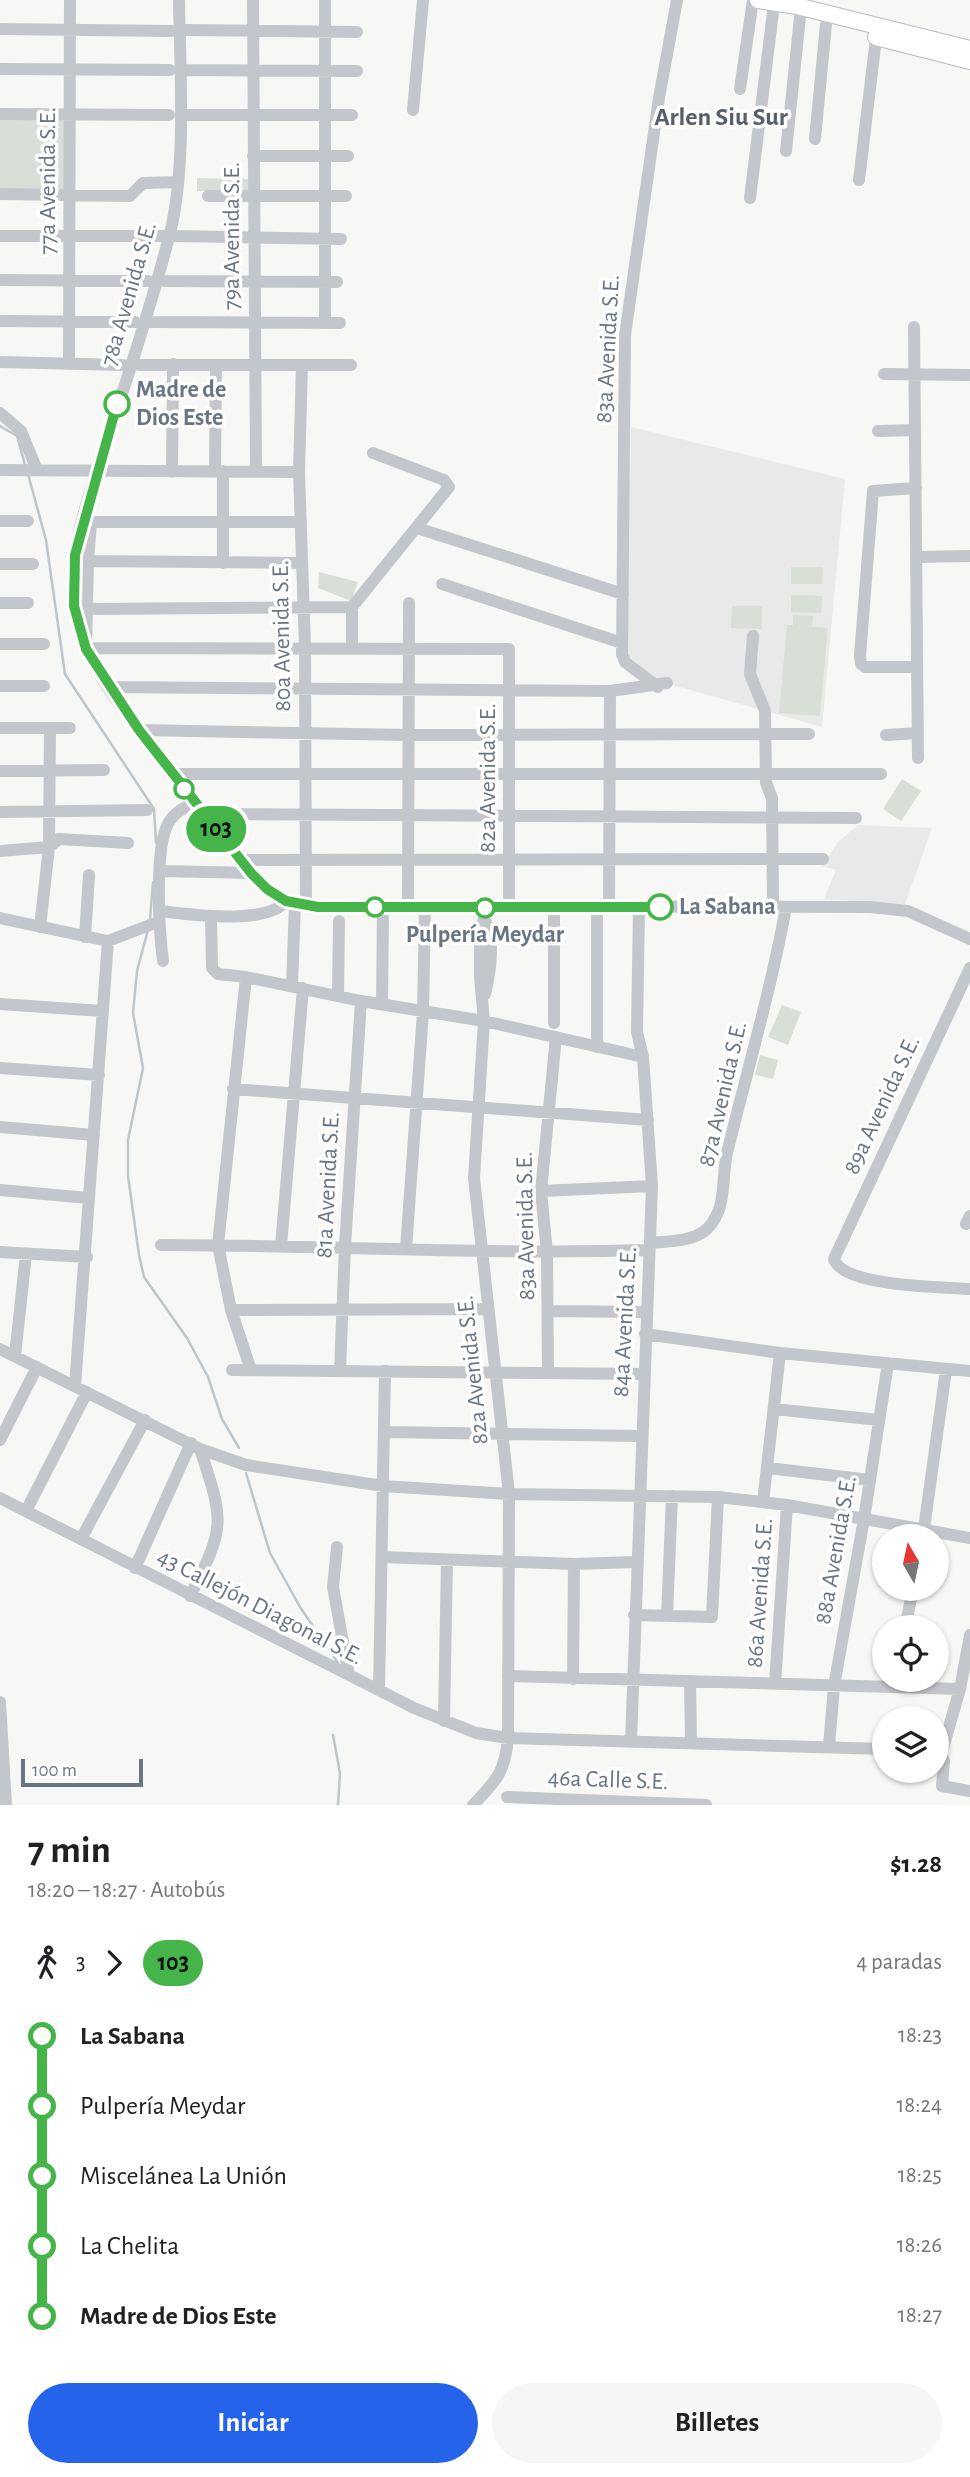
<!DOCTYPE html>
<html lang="es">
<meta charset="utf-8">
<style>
:root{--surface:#fff;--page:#f6f6f6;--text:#202124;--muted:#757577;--accent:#2563eb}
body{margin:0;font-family:"Alegreya Sans",sans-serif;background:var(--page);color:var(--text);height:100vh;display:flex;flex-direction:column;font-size:26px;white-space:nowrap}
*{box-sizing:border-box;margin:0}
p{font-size:23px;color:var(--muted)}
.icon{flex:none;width:38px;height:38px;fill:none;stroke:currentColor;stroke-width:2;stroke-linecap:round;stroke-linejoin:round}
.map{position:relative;height:1805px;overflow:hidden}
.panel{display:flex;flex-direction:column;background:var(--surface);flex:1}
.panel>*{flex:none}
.badge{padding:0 14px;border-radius:23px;font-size:24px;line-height:46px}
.needle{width:46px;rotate:351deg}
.controls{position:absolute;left:872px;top:1524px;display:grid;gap:14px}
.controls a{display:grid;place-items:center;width:77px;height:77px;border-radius:50%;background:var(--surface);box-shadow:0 2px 5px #0004;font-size:35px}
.scale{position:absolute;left:21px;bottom:18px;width:122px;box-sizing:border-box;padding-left:7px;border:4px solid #687584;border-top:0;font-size:19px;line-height:24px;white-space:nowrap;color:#687584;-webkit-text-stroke:5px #fff;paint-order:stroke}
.map>.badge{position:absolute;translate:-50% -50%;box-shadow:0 0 0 4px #fff}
.legs{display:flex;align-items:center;gap:10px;height:77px;padding:0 28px;font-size:23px}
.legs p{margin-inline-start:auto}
.overview{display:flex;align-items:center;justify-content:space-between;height:119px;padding:0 28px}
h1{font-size:38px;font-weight:700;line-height:52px}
.action{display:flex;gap:14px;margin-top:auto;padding:14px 28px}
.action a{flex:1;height:80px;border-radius:42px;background:var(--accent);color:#fff;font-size:28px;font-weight:700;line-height:80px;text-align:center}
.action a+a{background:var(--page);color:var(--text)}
ul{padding:0 28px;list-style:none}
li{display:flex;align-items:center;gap:24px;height:70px;font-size:26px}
li i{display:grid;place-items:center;width:10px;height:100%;margin:0 9px;background:currentColor}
li i::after{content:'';width:18px;height:18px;margin:-9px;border:5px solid;border-radius:50%;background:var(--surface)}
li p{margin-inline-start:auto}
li:first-child i{background:linear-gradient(#0000 50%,currentColor 0)}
li:last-child i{background:linear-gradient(currentColor 50%,#0000 0)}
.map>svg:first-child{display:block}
</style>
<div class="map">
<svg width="970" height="1805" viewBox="0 0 970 1805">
<rect width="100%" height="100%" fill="#f7f8f5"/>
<path fill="#e8e9e8" d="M631,427l214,52 -23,248 -163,-46 -33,-25z
M858,825l74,3 -27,76 -81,-5 12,-29 -14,-4 16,-24z"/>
<path fill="#d9ded6" d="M0,118h64l1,72h-65z
M197,178l52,1v12h-52z
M791,567h32l-1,17h-31z
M319,572l39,10 -7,19 -33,-13z
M791,595l31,1 -1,17 -30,-1z
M732,606h30v23l-31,-1z
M793,615l20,1 -1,10h-8l24,2 -8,88 -41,-3 8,-88h6z
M902,779l19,12 -20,30 -18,-12z
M782,1005l19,7 -13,33 -20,-8z
M760,1055l18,5 -5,19 -18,-4z"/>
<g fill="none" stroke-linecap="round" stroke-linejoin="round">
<path stroke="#bdc6cb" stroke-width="2.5" d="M0,426l17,10 8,29
M28,474l18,66 19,134 89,135 2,34
M150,920l3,-38
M148,930l-11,41 -4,42 10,55 -15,72v36l11,79 5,22 43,61 21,39 14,42 17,29
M246,1473l24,80 30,54 38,56
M333,1735l7,38 -2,32"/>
<defs>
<path id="major" d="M758,0l39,6 173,43
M876,37l94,24"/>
</defs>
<use href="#major" stroke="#b6babe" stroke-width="18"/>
<path stroke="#c3c6ca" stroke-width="12" d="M179,0c1,71 8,170 -10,237 -19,73 -43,146 -67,218 -15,46 -35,100 -28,149 8,61 54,112 91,159 13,16 25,34 39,50 31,34 52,84 102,93l564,1 38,4 62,28
M253,0l3,471
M0,29l171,2
M187,30l170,2
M0,69l170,1
M186,70l171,1
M740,89l13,-89
M413,110l10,-110
M0,114l169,1
M187,115h165
M815,139l11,-115
M786,151l14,-134
M253,156h95
M859,180l18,-150
M0,194l130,2 13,-13 34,-1
M208,196h138
M750,198l24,-194
M0,236h164
M175,236l166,3
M0,280l148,1
M164,281l173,1
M0,321l135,1
M150,322l190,1
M325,323v-323
M914,327l4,431
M0,362l123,3
M69,362l1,-362
M139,365h212
M302,365l-3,107 6,175 1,259
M884,374l86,1
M0,413l21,18 16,39
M878,431l37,-1
M0,470l299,2
M215,471l1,-106
M223,471v92
M172,472l1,-108
M916,488l-43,3 -13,165 1,8 4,3h52
M0,521h28
M83,522h218
M91,523l-3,38 213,2
M417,528l206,66
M75,555l13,6 -2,87 423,1v259
M916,557l54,-1
M0,564h33
M442,584l180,59
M0,603h28
M88,609l264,-2 97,-120 -5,-7 -71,-27
M753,636l-3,38 15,37 1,72 6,15 1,109
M0,644h44
M352,649v-42
M0,686h44
M109,687l501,4 57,-8
M658,687l-33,-25 -3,-8 3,-319 34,-237 18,-98
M0,728h70
M139,730l269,5 401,-1
M886,735l32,-2
M0,771l104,-1
M173,774h708
M0,812l147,-2
M205,814l651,4
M0,851l49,-4 10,-8 69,4
M242,860l581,-1
M162,871l89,2
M408,907l1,-304
M609,907l1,-216
M159,911c30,3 107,15 127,-10
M211,916l1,52 6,6 28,3 115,24 123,20 159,36
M0,918l108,23 50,-19
M484,919c12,17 6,55 1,75
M40,927l9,-80 1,-119
M85,937l4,-62
M163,961c-4,-29 -9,-116 6,-139 6,-10 15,-14 25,-19
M970,968l-136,291c9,28 109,28 136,30
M246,977l-28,268 13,65 20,60
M292,985l3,-81
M338,996l1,-75
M0,1004l102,7
M382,1004l1,-97
M554,1023v-115
M597,1047v-140
M0,1068l99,7
M233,1089l415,31
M0,1127l94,8
M0,1190l88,8
M541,1191l111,-5
M966,1224l4,-8
M651,1243c17,-2 42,-1 56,-14 21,-21 14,-51 20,-76 20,-82 44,-163 59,-246
M161,1245c163,0 325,10 488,5
M281,1246l22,-258
M406,1249l17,-237 2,-105
M0,1252l87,5
M231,1310l257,-1
M548,1311l98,1
M645,1334l135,19 190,18
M0,1349l200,100 46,16 137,21 126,8 209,3 69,8 183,33
M15,1356l11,-102
M232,1370l412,4
M340,1371l5,-125 16,-245
M548,1373l-1,-120 -6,-62 15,-154
M75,1386l33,-445
M774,1409l105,11
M384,1432l257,4
M0,1440l37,-73
M768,1468l102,12
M0,1498l414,210 62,25 32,5 376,11
M763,1502l17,-149
M26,1511l61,-119
M923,1536l23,-166
M81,1539l64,-119
M337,1547l-4,40 16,88
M382,1557l192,7 62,-2
M135,1568l56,-125
M190,1596c36,-70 34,-74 10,-147
M634,1615l78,2 6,-120
M667,1616l5,-120
M905,1628l8,-39
M508,1676l452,13
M573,1679l1,-115
M690,1682l1,60
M775,1684l12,-179
M379,1690l6,-319
M0,1702l6,103
M444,1721l3,-161
M631,1741l21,-555 -9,-129 -6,-25 2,-125
M829,1746l5,-60 30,-167 24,-156
M940,1751l3,-3 17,-59 10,-54
M940,1751l4,10 -2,25 28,5
M507,1797l199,8
M473,1805c23,-24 32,-32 35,-67l1,-244 -35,-316 10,-157 -4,-44v-49l4,-9v-11"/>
<use href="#major" stroke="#fff" stroke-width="16"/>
</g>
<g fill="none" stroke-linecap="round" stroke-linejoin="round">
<defs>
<path id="line-1" d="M117,404l-42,151 -1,51 12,43 53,81 112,143 16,16 19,12 32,6h342"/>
</defs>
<use href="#line-1" stroke="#fff" stroke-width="16"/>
<use href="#line-1" stroke="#45b549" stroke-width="10"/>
</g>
<g fill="#fff" stroke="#45b549" stroke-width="3.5">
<circle cx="117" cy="404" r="12"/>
<circle cx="184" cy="789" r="9"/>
<circle cx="375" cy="907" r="9"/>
<circle cx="660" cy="907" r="12"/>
<circle cx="485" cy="908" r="9"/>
</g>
<g text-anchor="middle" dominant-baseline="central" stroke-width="7" stroke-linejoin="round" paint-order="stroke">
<g font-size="24" fill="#687584" stroke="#fff">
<text transform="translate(48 181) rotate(-90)">77a Avenida S.E.</text>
<text transform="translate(232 236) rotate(-90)">79a Avenida S.E.</text>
<text transform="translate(129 294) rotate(-74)">78a Avenida S.E.</text>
<text transform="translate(608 349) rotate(-87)">83a Avenida S.E.</text>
<text transform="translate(282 636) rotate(-91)">80a Avenida S.E.</text>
<text transform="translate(488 778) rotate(-90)">82a Avenida S.E.</text>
<text transform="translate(723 1094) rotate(-77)">87a Avenida S.E.</text>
<text transform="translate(882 1105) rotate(-65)">89a Avenida S.E.</text>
<text transform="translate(328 1185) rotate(-87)">81a Avenida S.E.</text>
<text transform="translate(526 1226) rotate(-91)">83a Avenida S.E.</text>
<text transform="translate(625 1322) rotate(-87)">84a Avenida S.E.</text>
<text transform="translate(473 1370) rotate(-96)">82a Avenida S.E.</text>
<text transform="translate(836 1550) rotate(-80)">88a Avenida S.E.</text>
<text transform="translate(760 1593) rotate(-86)">86a Avenida S.E.</text>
<text transform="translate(260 1607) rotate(27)">43 Callejón Diagonal S.E.</text>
<text transform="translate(608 1780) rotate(2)">46a Calle S.E.</text>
</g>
<g font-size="24" font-weight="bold" fill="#687584" stroke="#fff" text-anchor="start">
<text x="136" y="390">Madre de<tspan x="136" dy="28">Dios Este</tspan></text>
<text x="679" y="907">La Sabana</text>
<text x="485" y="935" text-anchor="middle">Pulpería Meydar</text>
</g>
<g font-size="26" font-weight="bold" fill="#565f6a" stroke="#fff">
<text x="721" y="117">Arlen Siu Sur</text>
</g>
</g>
</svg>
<div class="controls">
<a><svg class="needle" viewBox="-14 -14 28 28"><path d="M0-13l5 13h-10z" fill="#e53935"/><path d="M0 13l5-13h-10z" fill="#757577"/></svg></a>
<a><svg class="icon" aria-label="locate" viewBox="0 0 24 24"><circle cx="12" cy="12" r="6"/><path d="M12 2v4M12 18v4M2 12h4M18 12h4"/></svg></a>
<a><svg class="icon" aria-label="layers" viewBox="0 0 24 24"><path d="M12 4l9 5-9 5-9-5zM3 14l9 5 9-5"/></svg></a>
</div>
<div class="scale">100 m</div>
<b class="badge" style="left:216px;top:829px;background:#45b549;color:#111">103</b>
</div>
<section class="panel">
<div class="overview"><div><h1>7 min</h1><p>18:20 – 18:27 · Autobús</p></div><b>$1.28</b></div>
<div class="legs"><svg class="icon" aria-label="walk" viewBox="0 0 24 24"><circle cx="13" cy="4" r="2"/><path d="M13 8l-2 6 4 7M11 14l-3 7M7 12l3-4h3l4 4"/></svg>3<svg class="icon" aria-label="forward" viewBox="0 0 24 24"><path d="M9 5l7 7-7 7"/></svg><b class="badge" style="background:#45b549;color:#111">103</b><p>4 paradas</p></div>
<ul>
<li><i style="color:#45b549"></i><b>La Sabana</b><p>18:23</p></li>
<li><i style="color:#45b549"></i><span>Pulpería Meydar</span><p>18:24</p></li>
<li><i style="color:#45b549"></i><span>Miscelánea La Unión</span><p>18:25</p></li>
<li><i style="color:#45b549"></i><span>La Chelita</span><p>18:26</p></li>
<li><i style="color:#45b549"></i><b>Madre de Dios Este</b><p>18:27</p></li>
</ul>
<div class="action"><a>Iniciar</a><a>Billetes</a></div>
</section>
